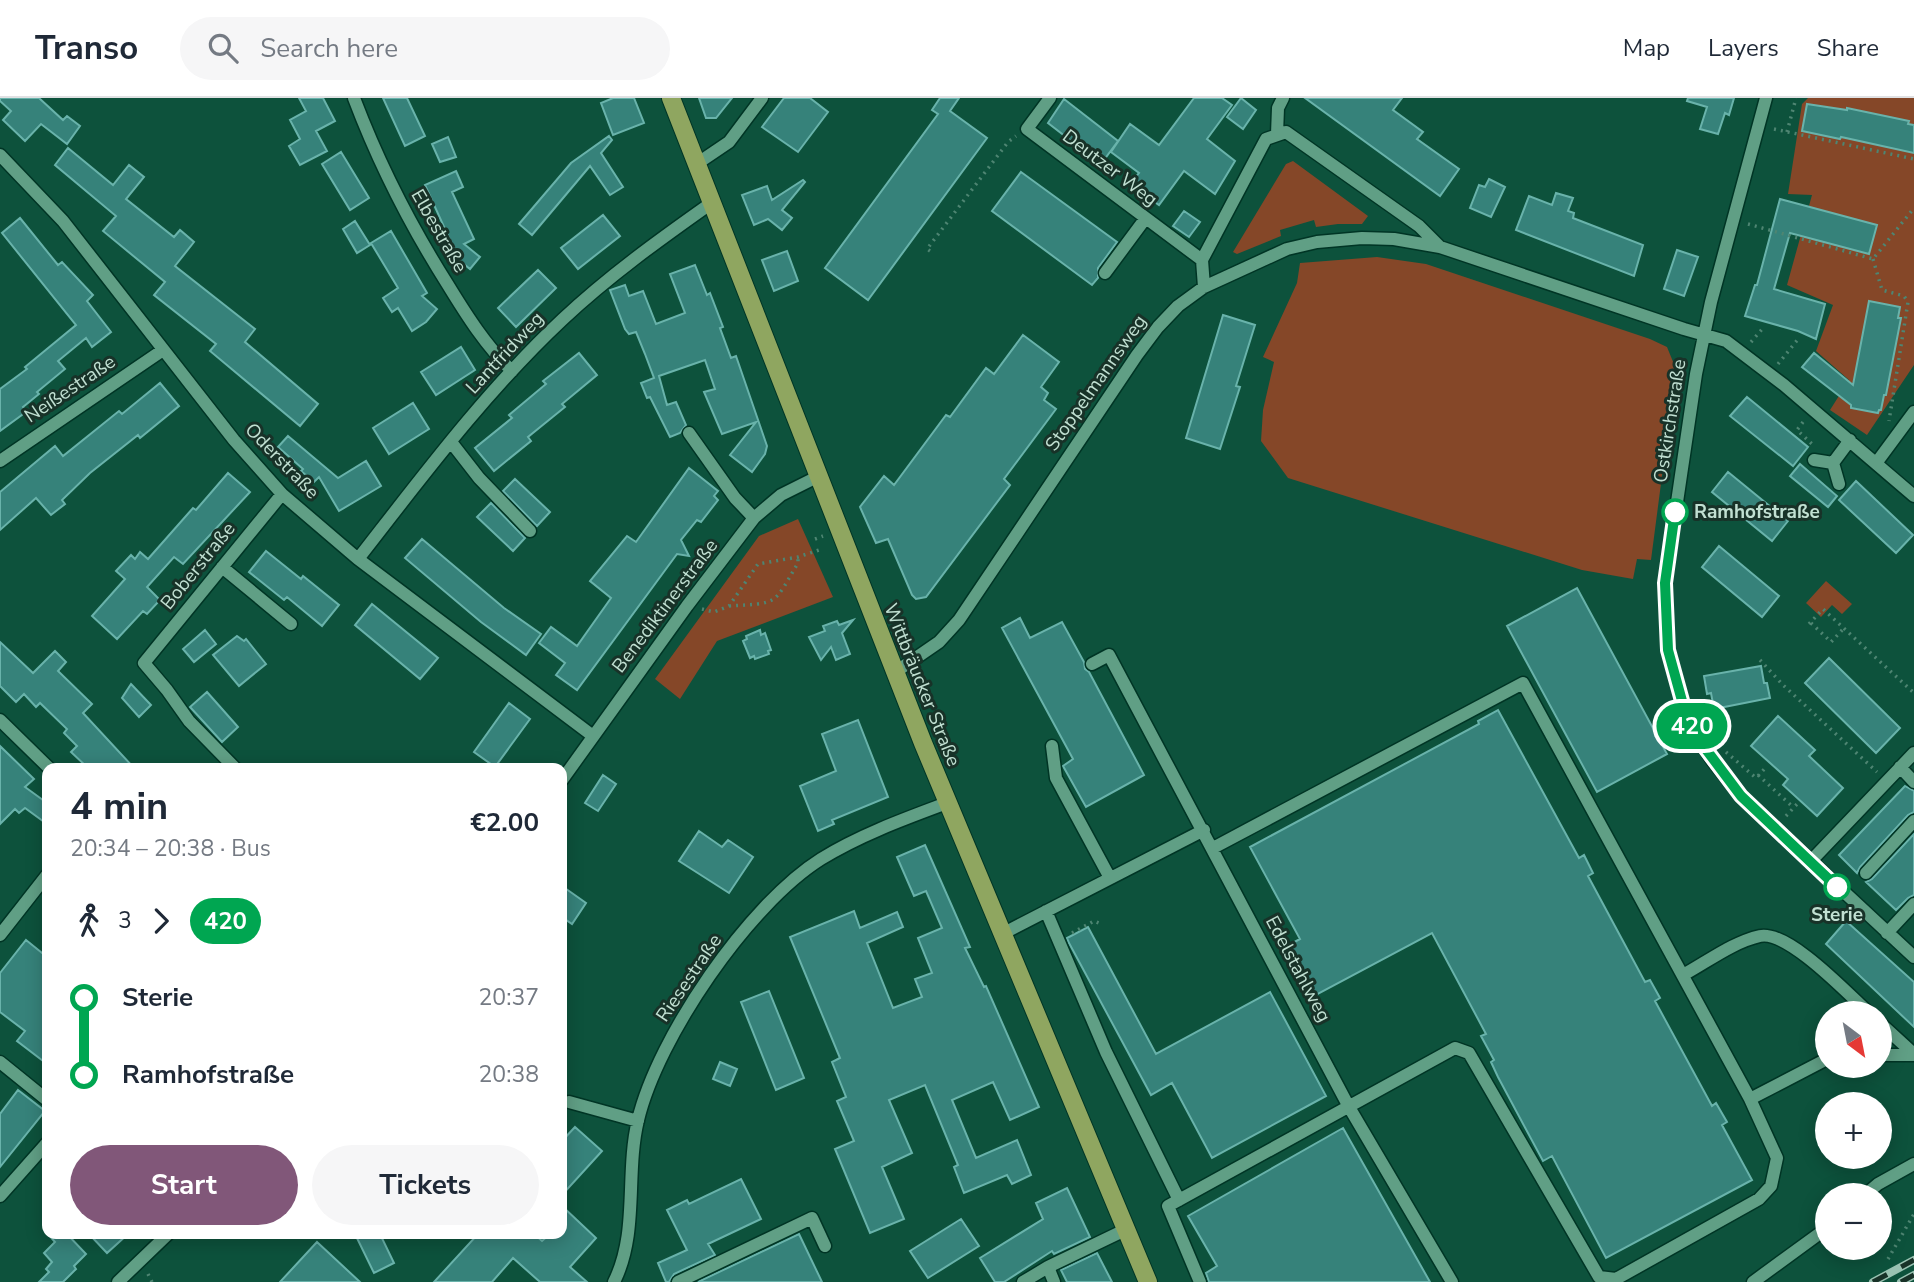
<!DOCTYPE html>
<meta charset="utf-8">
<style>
:root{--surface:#fff;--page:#f6f6f7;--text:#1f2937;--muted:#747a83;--line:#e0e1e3;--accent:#815779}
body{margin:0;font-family:"Nunito Sans",sans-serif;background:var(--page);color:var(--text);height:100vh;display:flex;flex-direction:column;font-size:26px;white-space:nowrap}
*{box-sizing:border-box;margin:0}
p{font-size:23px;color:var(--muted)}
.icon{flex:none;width:38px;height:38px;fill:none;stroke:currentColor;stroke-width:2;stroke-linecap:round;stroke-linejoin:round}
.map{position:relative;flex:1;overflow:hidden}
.side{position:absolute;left:42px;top:665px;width:525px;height:476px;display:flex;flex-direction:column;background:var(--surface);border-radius:14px;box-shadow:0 4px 18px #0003}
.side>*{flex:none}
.badge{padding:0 14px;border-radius:23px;font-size:24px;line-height:46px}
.needle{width:46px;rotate:148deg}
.buttons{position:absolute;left:1815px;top:903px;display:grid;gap:14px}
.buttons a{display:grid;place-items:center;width:77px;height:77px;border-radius:50%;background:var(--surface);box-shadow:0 4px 18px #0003;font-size:35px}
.map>.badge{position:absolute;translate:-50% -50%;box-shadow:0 0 0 4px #fff}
.legs{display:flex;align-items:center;gap:10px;height:77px;padding:0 28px;font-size:23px}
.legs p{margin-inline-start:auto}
.head{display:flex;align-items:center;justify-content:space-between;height:119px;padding:0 28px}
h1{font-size:38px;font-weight:700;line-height:52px}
.action{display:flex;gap:14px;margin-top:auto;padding:14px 28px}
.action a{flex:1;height:80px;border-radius:42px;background:var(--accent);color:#fff;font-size:28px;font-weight:700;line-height:80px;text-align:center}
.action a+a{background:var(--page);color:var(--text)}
ul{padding:0 28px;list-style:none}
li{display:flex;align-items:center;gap:24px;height:77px;font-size:26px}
li i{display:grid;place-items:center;width:10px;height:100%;margin:0 9px;background:currentColor}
li i::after{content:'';width:18px;height:18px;margin:-9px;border:5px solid;border-radius:50%;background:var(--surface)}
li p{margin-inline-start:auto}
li:first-child i{background:linear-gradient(#0000 50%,currentColor 0)}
li:last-child i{background:linear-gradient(currentColor 50%,#0000 0)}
header{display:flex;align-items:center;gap:42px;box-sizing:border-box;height:98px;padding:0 35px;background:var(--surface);border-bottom:2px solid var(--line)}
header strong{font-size:33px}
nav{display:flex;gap:38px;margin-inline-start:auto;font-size:24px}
.search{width:490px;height:63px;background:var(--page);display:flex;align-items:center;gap:18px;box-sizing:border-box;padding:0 24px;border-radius:38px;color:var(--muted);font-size:26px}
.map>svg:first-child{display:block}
</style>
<header>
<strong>Transo</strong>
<div class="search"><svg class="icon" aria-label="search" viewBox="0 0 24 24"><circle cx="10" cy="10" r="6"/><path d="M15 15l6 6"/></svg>Search here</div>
<nav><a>Map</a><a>Layers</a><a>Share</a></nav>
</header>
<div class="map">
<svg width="1914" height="1184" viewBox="0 0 1914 1184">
<rect width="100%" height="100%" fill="#0d523c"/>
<path fill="#854728" d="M1808,0h106v267l-47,70 -37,-25 19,-30 -33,-29 17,-46 -46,-20 25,-90 -24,-1 14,-90z
M1293,63l75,55 -6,8h-24l-22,3 -2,-7 -34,10 1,6 -44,18 -4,-2 53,-88z
M1377,159l49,7 224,75 17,8 9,22 -25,191 -14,-1 -4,20 -51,-9 -294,-92 -27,-37 2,-31 11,-48 -11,-5 34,-74 3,-20z
M798,421l35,78 -116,44 -37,58 -25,-20 104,-143z
M1826,483l26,23 -10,10 -10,-9 -11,12 -15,-14z"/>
<path fill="#36827a" stroke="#69b3ab" stroke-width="2" d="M0,0h39l24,22 4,-4 13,10 -13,18 -26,-20 -16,17 -22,-21 8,-9 -11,-10z
M299,0h24l12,23 -19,10 11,20 -27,14 -11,-19 11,-7 -10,-19 16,-9z
M383,0h24l18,38 -20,10z
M613,0h21l10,25 -31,12 -12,-32z
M699,0h33l-16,20h-10z
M784,0h26l18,14 -30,40 -36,-25z
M940,0h19l-9,13 37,27 -119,162 -43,-32 113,-154 -6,-4z
M1194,0h28l10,7 -25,34 28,22 -20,33 -31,-23 -25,34 -29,-21 9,-11 -28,-21 19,-28 29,21z
M1241,0l15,12 -13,19 -16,-12z
M1305,0h97l-9,12 30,22 -6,7 42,30 -19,27z
M1688,0h46l-5,17 -4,-2 -7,21 -18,-5 7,-22 -20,-6z
M1064,1l54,42 -17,23 -53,-41z
M1807,6l40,6v-2l62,13 -1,3 6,1v28l-73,-16 -1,2 -38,-8z
M609,38l3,4 -11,13 22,34 -13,8 -20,-29 -58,69 -13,-11 52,-61z
M448,39l8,20 -16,5 -8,-18z
M68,50l45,37 16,-20 15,12 -18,22 48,38 6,-7 14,12 -19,24 80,63 -10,13 73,62 -18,22 -90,-75 6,-7 -62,-49 11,-13 -62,-51 13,-15 -61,-51z
M341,54l28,46 -19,12 -28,-46z
M456,73l7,16 -11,5 22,47 -10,5 16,13 -10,12 -11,-9 -34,-75z
M1021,74l96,70 -19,26v10l-6,7 -100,-74z
M1489,81l16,8 -14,30 -21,-9 9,-23 6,2z
M803,82l2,2 -23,28 10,8 -10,12 -14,-11 -14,6 -12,-30 25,-9 5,14z
M1556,95l17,5 -5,13 6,2 -1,5 70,27 -9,31 -118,-46 13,-34 23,9z
M1780,101l97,26 -8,29 -79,-21 -16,56 51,15 -9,35 -18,-8 -53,-15 10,-31h2z
M1184,113l16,11 -11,15 -16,-11z
M603,117l17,21 -42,33 -17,-21z
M20,120l38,47 4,-3 31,33 -6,6 24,31 -19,15 -6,-9 -28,23 7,8 -28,23 2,2 -16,13 3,5 -26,19v-42l27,-20 -2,-2 51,-42 -74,-92z
M355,123l15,24 -13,8 -14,-24z
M391,133l36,62 -5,3 15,13 -11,13 -14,9 -14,-23 -6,4 -9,-14 15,-10 -27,-45z
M1677,152l21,7 -14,39 -20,-7z
M787,153l11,30 -24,10 -12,-31z
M695,167l12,30 3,-2 13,34 -3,1 11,30 5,-2 31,90 -2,8 -13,18 -22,-17 26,-33 -34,12 -18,-42 11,-3 -10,-29 -46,16 8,29 9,-3 10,23 -6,8 -10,4 -20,-40 -3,1 -6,-15 13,-5 -9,-24 -9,-22 -7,2 -4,-5 -15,-39 15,-5 4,11 14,-5 13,33 29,-11 -15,-39z
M538,172l18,18 -40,39 -18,-19z
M1869,203l31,6 -2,11h3l-15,77h-2l-3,15h-2l-1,3 -27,-5v-3l-49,-38 12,-14 39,32z
M1223,217l32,10 -19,61 4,1 -20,62 -34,-11z
M1023,237l36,27 -18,25 7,6 -4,7 12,9 -52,70 6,6 -84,112 -10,2 -4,-4 -24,-56 -12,4 -16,-36 24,-31 10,9 52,-70 4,2 36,-49 8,6z
M461,249l14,23 -39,25 -15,-23z
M579,255l18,22 -35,29 3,3 -37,30 3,4 -37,30 -19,-23 37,-30 -3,-3 37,-31 -3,-3z
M160,285l19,23 -39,32 -2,-3 -48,38 -28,27 3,4 -14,11 -15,-17 -36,32v-38l55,-46 8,10 56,-45 3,3z
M1747,299l61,50 -15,19 -63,-50z
M413,305l16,26 -40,25 -16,-26z
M288,338l50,42 28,-17 15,25 -42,25 -20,-34 -5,5 -13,-11 2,-2 -25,-22z
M1800,366l37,32 -9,11 -38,-31z
M689,370l29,23 -4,5 4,4 -17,22 -4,-2 -16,20 8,16 -12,-2 -100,136 -21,-15 9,-12 -26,-20 12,-16 26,19 34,-48 -21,-17 37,-45 9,6z
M1728,374l60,49 -16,20 -60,-49z
M228,375l22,19 -67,72 -9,-7 -27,30 13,13 -13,14 -4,-3 -26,28 -25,-23 33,-37 -9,-8 15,-16 4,4 5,-7 8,7 45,-51 3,2z
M515,381l35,33 -13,14 -34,-35z
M1856,383l57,54 -17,18 -57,-53z
M491,405l34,35 -12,13 -36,-34z
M422,441l82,69 37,26 -15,21 -45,-33 -76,-64z
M1719,448l60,50 -17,21 -60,-50z
M266,453l35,28 2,-3 36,29 -17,21 -35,-29 -3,3 -35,-28z
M1577,490l90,166 -70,38 -90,-166z
M372,506l66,54 -18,21 -65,-54z
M1020,520l10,20 32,-16 22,40 1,7 4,3 55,103 -58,32 -23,-41 10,-7 -71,-131z
M853,522l-11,13 8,21 -14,6 -5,-13 -10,13 -12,-23 16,-6 -2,-5 14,-5 2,4z
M205,532l11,14 -22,18 -11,-13z
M760,532l1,5 4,-2 6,17 -3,1 1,3 -14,5 -1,-3 -4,2 -7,-17 4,-2 -1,-3z
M237,538l7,5 2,-2 20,25 -27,22 -26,-31z
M0,544l33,31 22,-22 11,11 -8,9 34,33 -9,9 51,55h-46l-17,-16 6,-6 -13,-13 3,-4 -27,-26 -4,4 -12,-13 -8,8 -16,-16z
M1829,560l71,70 -24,25 -71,-70z
M1761,568l3,17h3l3,15 -56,11 -3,-16 -4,1 -3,-18z
M131,586l20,21 -12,12 -17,-19z
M207,594l31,35 -16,15 -32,-35z
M509,605l21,16 -35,48 -21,-15z
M1498,612l81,148 5,-3 9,18 -5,3 57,106 5,-2 10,18 -5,3 57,105 4,-3 11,19 -5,3 30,55 -146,78 -54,-102 -9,5 -45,-84 -7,-15 3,-2 -13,-24 5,-2 -54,-101 -118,63 -27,-50 13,-7 -50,-92 229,-123 -1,-3z
M1778,618l37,34 -6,6 34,32 -26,28 -34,-31 5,-6 -37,-33z
M858,622l30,77 -56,23 2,4 -16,7 -18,-45 36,-15 -14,-37z
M0,648l34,33 -9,8 22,16v21l-22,-16 -6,5 -4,-4 -15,15z
M603,677l13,9 -18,27 -13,-8z
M1905,688l9,5v21l-6,3 -48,52 -3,6 -18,-18z
M699,733l23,16 6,-7 25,17 -24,36 -50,-32z
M1914,736v61l-6,3 -12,12 -30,-28 6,-3z
M925,747l45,102 -5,1 19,39 2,-1 53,121 -29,13 -17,-38 -41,18 24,58 41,-18 14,35 -19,9 -5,-9 -43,18 -10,-26 4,-2 -33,-80 -36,15 23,53 -30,14 22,52 -34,14 -35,-84 19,-8 -17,-40 9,-4 -14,-35 8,-4 -50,-121 64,-26 6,17 37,-16 6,15 -36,16 26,65 29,-11 -7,-18 17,-6 -14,-35 24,-10 -16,-37 -12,5 -17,-39z
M562,788l24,17 -14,21 -10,-7z
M1846,823l68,61v45l-88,-83z
M1088,829l68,127 114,-62 56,104 -114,62 -40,-75 -21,12 -82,-152 -2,-5z
M26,842l21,17v107l-30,-23 8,-10 -25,-19v-39z
M769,893l35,87 -28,12 -35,-88z
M720,964l17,7 -7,17 -17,-7z
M18,992l27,21 -45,56v-53z
M575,1029l27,24 -40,44v-54z
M1343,1030l87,154h-221l-3,-9 11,-7 -29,-50z
M741,1081l20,40 -53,25 7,11 -41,19 -5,8h-3l-8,-19 29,-13 -20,-40 20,-10 2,4z
M1067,1090l23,49 -36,17 -2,-3 -48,31h-9l-15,-24 63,-39 -7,-16z
M562,1108l34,32 -26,29 17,15h-47l-27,-24 -21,24h-58l44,-48h56l8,7 8,-7h12z
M961,1121l18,27 -51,32 -18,-27z
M48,1136h19l19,20 -12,12 2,3 -13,13h-24l10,-10 -3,-3 6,-7 -8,-9 11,-11z
M89,1136h39l-21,19z
M355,1136h25l14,29 -20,10z
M799,1136l23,48h-124z
M317,1144l43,40h-80z
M1097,1155l15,29h-45l-6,-12z"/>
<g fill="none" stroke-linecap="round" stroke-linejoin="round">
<defs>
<path id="minor" d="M354,0c25,66 56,127 94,187 19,31 38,61 64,86
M1050,0l-23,31 175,131
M1766,0l-55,204 -15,72 -31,209 3,67 16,58 15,32 13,20 29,36 173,161
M1277,36l1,-26 5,-10
M0,57l63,66 171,219 48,54 76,65 235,177
M695,67l34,-23 33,-44
M1105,175l40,-54
M1204,189l-2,-27 64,-121 20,-7 133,94 21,21
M689,335l46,65 19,20
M451,344l28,36 51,53
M1814,362l19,3
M0,363l163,-111
M1877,364l37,-50
M1839,386l-6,-21 17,-23
M358,461c64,-82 128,-168 205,-240 46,-43 96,-79 147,-115
M222,469l69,57
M1092,566l17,-9 240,452 103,175
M894,575l45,-31 20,-22 178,-265 21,-28 20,-21 26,-19 83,-38 30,-7 45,-4 32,1 46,8 244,82 42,12 58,44 130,111
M0,622l49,48
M1052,648l4,32 54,100
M1900,669l14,15
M235,670l-46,-47 -22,-31 -23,-27 138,-169
M562,682l125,-174 67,-88 27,-23 36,-18
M1213,750l310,-165 227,416 77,-40
M1810,764l104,-109
M1866,775l48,-52
M1046,813l60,141 73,148
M1004,835l200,-103
M1887,835l27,-29
M0,837l47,-60
M1683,877c24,-13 50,-33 77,-39 28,-6 88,58 109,77
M1880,925l34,31
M1880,957h34
M0,964l47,38
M569,1004l69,19
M1865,1097l13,-11 36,-20
M0,1098l47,-53
M1048,1169l6,15
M118,1184l50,-48
M614,1184c25,-50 11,-108 24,-162 20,-83 110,-215 183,-261 39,-24 83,-40 126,-56
M678,1184l134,-64 13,28
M1023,1184l25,-15 79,-38
M1200,1184l-32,-76 287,-158 14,5 130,224 17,2 143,-80 12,-13 6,-28 -27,-59
M1753,1184l74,-54"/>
<path id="major" d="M671,0l252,645 225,539"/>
</defs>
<use href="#minor" stroke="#003525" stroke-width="15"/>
<use href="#major" stroke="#003525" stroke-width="20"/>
<path stroke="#4e8572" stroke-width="3.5" stroke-dasharray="2 5" stroke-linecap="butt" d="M1774,31l140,30
M1787,34l9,-34
M1748,126l125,35 41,-51
M930,153l-3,-2 81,-107 8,-6
M1873,161l9,31 22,6 4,6 -19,119
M1751,244l13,-15
M1778,266l21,-26
M1803,324l-6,8 15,14
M815,441l8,-3
M729,508c51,-3 44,-1 69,-43v-5
M702,511l12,3 15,-6 29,-42 40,-7 21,-7
M1811,525l20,19 13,-14
M1809,526l14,-15 91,84
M1760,562l23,25 94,87
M1726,654l30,26
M1758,677l36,33
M1758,678l9,-10
M1786,718l12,-13
M1072,835l22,-12 7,3
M1888,1161l26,-45
M148,1176l4,8"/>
<use href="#minor" stroke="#609f85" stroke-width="12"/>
<use href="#major" stroke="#8fa660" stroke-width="18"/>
<defs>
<path id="rail" d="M1873,1184l41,-22
M1901,1184l13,-7"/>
</defs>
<use href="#rail" stroke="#9ac2b2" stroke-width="8"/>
<use href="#rail" stroke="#183228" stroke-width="5" stroke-dasharray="16" stroke-linecap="butt"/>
</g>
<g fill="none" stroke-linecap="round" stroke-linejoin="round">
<defs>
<path id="line-1" d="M1675,414l-10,71 3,67 16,58 15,32 42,56 96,91"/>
</defs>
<use href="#line-1" stroke="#fff" stroke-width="16"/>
<use href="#line-1" stroke="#00a651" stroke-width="10"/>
</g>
<g fill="#fff" stroke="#00a651" stroke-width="3.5">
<circle cx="1675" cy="414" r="12"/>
<circle cx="1837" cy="789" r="12"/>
</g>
<g text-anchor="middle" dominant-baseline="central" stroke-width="6" stroke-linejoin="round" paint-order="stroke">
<g font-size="19" fill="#c1e0d2" stroke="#183228">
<text transform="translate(1110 70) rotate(37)">Deutzer Weg</text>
<text transform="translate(439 133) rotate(60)">Elbestraße</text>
<text transform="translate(505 255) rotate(-47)">Lantfridweg</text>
<text transform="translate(1096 285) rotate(-55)">Stoppelmannsweg</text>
<text transform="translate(70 291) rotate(-34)">Neißestraße</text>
<text transform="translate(1670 323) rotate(-81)">Ostkirchstraße</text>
<text transform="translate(282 363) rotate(46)">Oderstraße</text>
<text transform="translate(198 468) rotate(-51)">Boberstraße</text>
<text transform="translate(665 508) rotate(-53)">Benediktinerstraße</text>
<text transform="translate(922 587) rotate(68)">Wittbräucker Straße</text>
<text transform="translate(1298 871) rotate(62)">Edelstahlweg</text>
<text transform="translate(689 880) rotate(-56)">Riesestraße</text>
</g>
<g font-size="19" font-weight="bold" fill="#c1e0d2" stroke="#183228" text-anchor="start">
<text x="1694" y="414">Ramhofstraße</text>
<text x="1837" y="817" text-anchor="middle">Sterie</text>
</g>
</g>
</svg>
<div class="buttons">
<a><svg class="needle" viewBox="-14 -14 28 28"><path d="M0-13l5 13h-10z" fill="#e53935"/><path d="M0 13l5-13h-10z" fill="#747a83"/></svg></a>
<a>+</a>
<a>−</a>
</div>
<b class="badge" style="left:1692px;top:628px;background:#00a651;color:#fff">420</b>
<section class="side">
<div class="head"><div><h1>4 min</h1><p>20:34 – 20:38 · Bus</p></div><b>€2.00</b></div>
<div class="legs"><svg class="icon" aria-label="walk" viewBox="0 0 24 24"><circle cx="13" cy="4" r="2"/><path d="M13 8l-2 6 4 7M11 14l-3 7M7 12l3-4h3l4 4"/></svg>3<svg class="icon" aria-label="forward" viewBox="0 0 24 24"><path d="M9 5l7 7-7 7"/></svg><b class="badge" style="background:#00a651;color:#fff">420</b></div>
<ul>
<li><i style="color:#00a651"></i><b>Sterie</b><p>20:37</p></li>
<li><i style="color:#00a651"></i><b>Ramhofstraße</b><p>20:38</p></li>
</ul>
<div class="action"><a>Start</a><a>Tickets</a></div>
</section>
</div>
